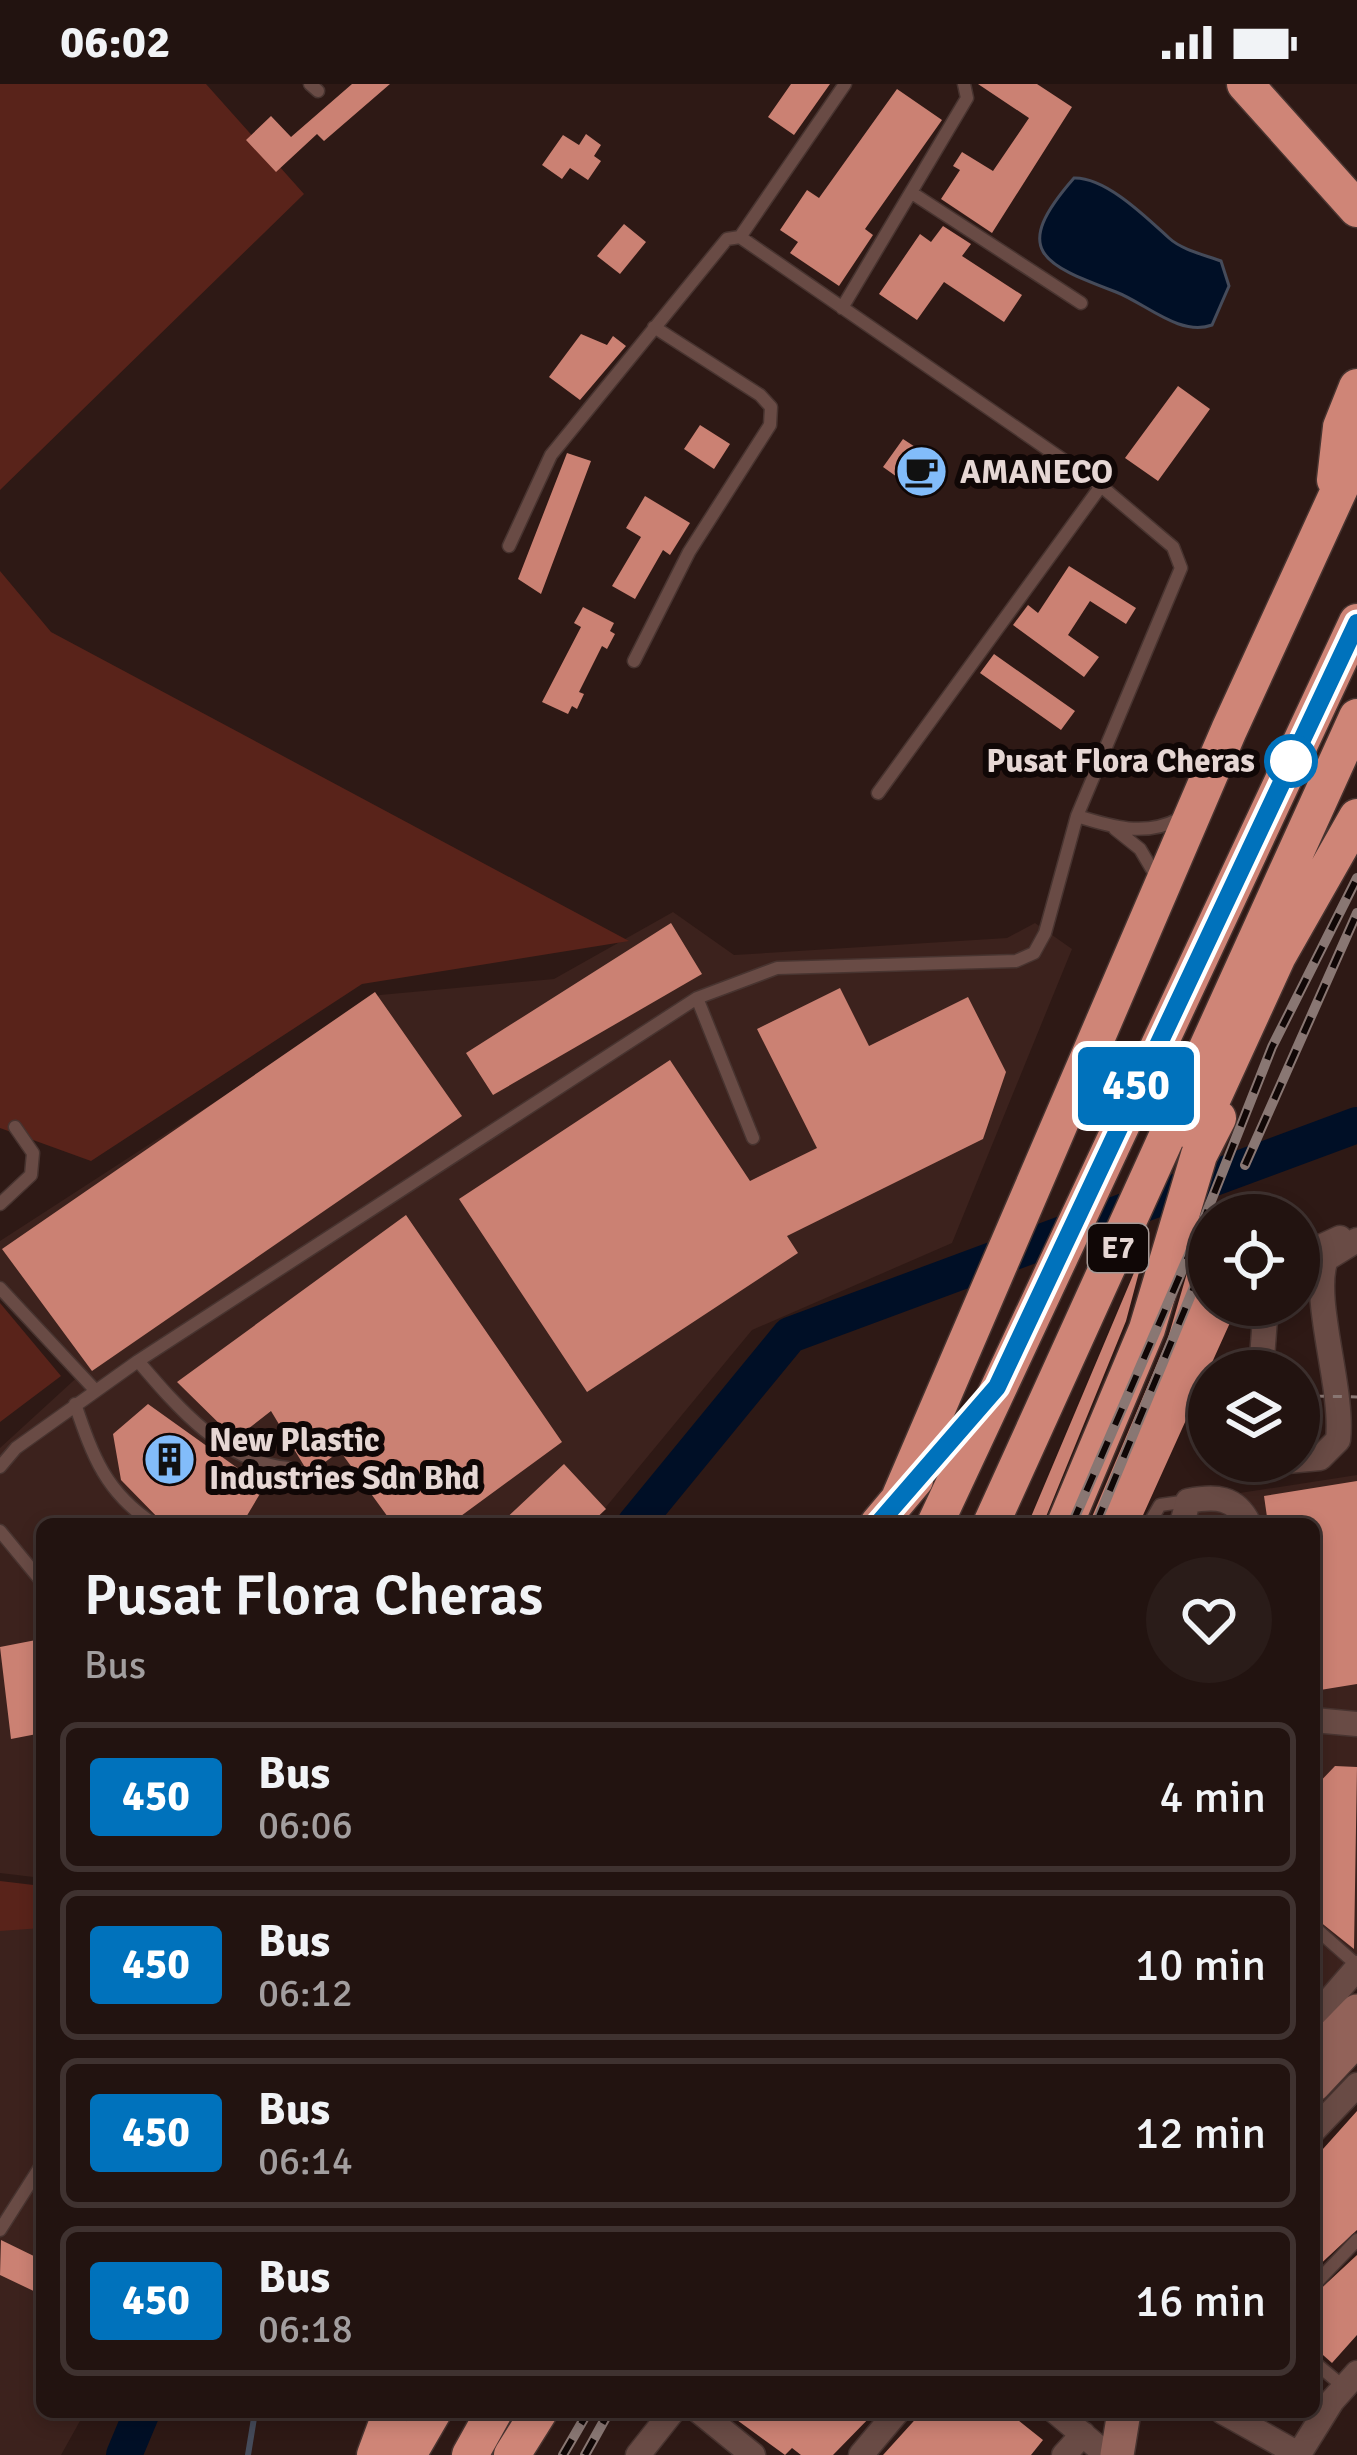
<!DOCTYPE html>
<style>
:root{--surface:#221310;--page:#2a1c19;--text:#f1f3f6;--muted:#a29e9f;--line:#3f3230}
body{margin:0;font-family:Signika,sans-serif;background:var(--page);color:var(--text);height:100vh;display:flex;flex-direction:column;font-size:45px;white-space:nowrap}
*{box-sizing:border-box;margin:0}
p{font-size:39px;color:var(--muted)}
.icon{flex:none;width:66px;height:66px;fill:none;stroke:currentColor;stroke-width:2;stroke-linecap:round;stroke-linejoin:round}
.map{position:relative;flex:1;overflow:hidden}
.sheet{position:absolute;left:36px;top:1434px;width:1284px;height:900px;display:flex;flex-direction:column;background:var(--surface);border-radius:18px;box-shadow:0 6px 18px #0003,0 0 0 3px var(--line)}
.sheet>*{flex:none}
.badge{padding:0 24px;border-radius:9px;font-size:42px;line-height:78px}
.controls{position:absolute;left:1188px;top:1110px;display:grid;gap:24px}
.controls a{display:grid;place-items:center;width:132px;height:132px;border-radius:50%;background:var(--surface);box-shadow:0 6px 18px #0003,0 0 0 3px var(--line);font-size:60px}
.map>.badge{position:absolute;translate:-50% -50%;box-shadow:0 0 0 6px #fff}
.round{display:grid;place-items:center;flex:none;width:126px;height:126px;border-radius:63px;background:var(--page)}
.overview{display:flex;align-items:center;justify-content:space-between;height:204px;padding:0 48px}
h1{font-size:57px;font-weight:600;line-height:90px}
ul{padding:0;list-style:none}
li{display:flex;align-items:center;gap:36px;height:150px;margin:0 24px 18px;padding:0 24px;border:6px solid var(--line);border-radius:18px}
li div{flex:1}
li b{display:block;font-size:45px}
li em{font-style:normal}
li .badge{min-width:132px;font-weight:700;text-align:center}
.status{display:flex;justify-content:space-between;align-items:center;height:84px;padding:0 60px;background:var(--surface);direction:ltr}
.status svg{height:33px;fill:currentColor}
.map>svg:first-child{display:block}
</style>
<div class="status"><b>06:02</b><svg viewBox="0 0 49 12"><path d="M0 12V9h3v3zM5 12V6h3v6zM10 12V3h3v9zM15 12V0h3v12zM26 1h20v11H26zM47 4h2v5h-2z"/></svg></div>
<div class="map">
<svg width="1357" height="2371" viewBox="0 0 1357 2371">
<rect width="100%" height="100%" fill="#2e1915"/>
<path fill="#3c221d" d="M673,828l61,43 273,-17 28,-15 37,26 -120,294 -200,87 -160,194h-550v354l-42,-5v-425l84,-77 -84,-79v-51l380,-246 174,-16z
M1357,1391v513l-43,47v-511h-145l19,-23z
M42,1837v491h43l-24,43h-61v-529z"/>
<path fill="#59231a" d="M0,0h206l98,110 -304,296z
M0,487l51,61 578,309 -267,43 -271,177 -91,-33z
M0,1219l61,73 -61,46z
M0,1797l42,5v42l-42,3z"/>
<path fill="#000f26" stroke="#454b5a" stroke-width="3" d="M1074,94c32,-1 73,40 95,60 13,12 36,17 52,23l8,25 -17,39c-32,12 -67,-22 -96,-33 -74,-28 -106,-41 -42,-114z"/>
<g fill="none" stroke-linecap="round" stroke-linejoin="round">
<path stroke="#454b5a" stroke-width="6" d="M248,2371l7,-43"/>
<path stroke="#000f26" stroke-width="36" d="M635,1440l155,-189 567,-210
M124,2371l18,-43"/>
</g>
<path fill="#cb8173" d="M352,0h38l-66,57 -7,-7 -41,38 -30,-32 25,-24 20,21z
M791,0h39l-36,51 -26,-18z
M978,0h59l35,23 -80,126 -51,-34 19,-29 -7,-4 9,-14 31,19 36,-53z
M897,5l45,31 -77,109 8,6 -34,51 -49,-33 8,-11 -18,-12 27,-40 12,8z
M586,50l15,11 -7,11 7,5 -13,19 -18,-12 -8,11 -20,-14 21,-30 16,10z
M624,140l22,18 -26,32 -23,-18z
M943,142l28,18 -9,12 60,39 -18,27 -60,-40 -27,38 -38,-26 41,-60 11,8z
M581,250l26,11 6,-9 13,10 -46,54 -31,-23z
M1178,302l32,23 -52,72 -33,-23z
M700,341l30,19 -16,25 -30,-20z
M903,355l38,25 -20,30 -38,-27z
M567,369l24,8 -50,133 -23,-15z
M645,412l45,27 -20,32 -7,-5 -28,49 -23,-13 29,-49 -15,-9z
M1069,482l67,42 -10,16 -36,-23 -22,34 31,22 -15,20 -71,-52 15,-20 10,8z
M583,523l31,16 -4,8 5,3 -8,15 -5,-3 -23,46 5,2 -7,15 -5,-3 -4,8 -26,-12 39,-75 -7,-4z
M994,570l81,57 -14,19 -81,-57z
M671,839l31,51 -209,121 -27,-42z
M840,904l29,58 99,-49 38,75 -23,67 -196,97 11,17 -211,139 -128,-193 211,-139 80,121 67,-33 -60,-119z
M375,908l87,124 -370,255 -90,-122z
M406,1131l156,227 -112,82h-57l-53,-73 -31,23 -38,-63 -36,28 -58,-57z
M1147,1158l-21,79 -83,203h-15z
M1194,1165l15,5v51h29l-99,219h-50l79,-186z
M148,1320l116,83 -22,37h-78l-43,-44 -8,-46z
M564,1380l42,45 -16,15h-90z
M1357,1397v203l-43,7v-167h-46l-4,-28z
M36,1556l6,93 -31,6 -11,-92z
M1335,1682l22,1 -3,182 -40,-32v-129z
M1357,2027v119l-43,40v-111z
M1,2156l41,20v35l-42,-20z
M1357,2171v80l-25,28 -18,-16v-52z
M726,2328h149l-42,43h-32l-9,-7 -7,7z
M922,2328h86l35,28 -12,15h-148z"/>
<g fill="none" stroke-linecap="round" stroke-linejoin="round">
<defs>
<path id="lane" d="M310,0l8,7
M912,109l169,110
M740,153l105,-153
M842,224l125,-210 -3,-14
M634,577l55,-109 81,-127 1,-18 -11,-12 -106,-68
M878,709l223,-307
M1077,732c35,11 68,21 102,3
M1115,745l25,20 16,27
M697,914l56,140
M0,1120l31,-29 2,-22 -18,-26
M0,1204l96,103
M138,1277c40,47 86,101 150,107
M75,1320c18,53 31,89 79,120
M0,1383l16,-19 122,-87 559,-363 80,-30 239,-7 18,-8 11,-20 32,-117 104,-248 -8,-21 -72,-61 -361,-249 -13,2 -176,216 -42,91
M1149,1440l11,-19 28,-4
M0,1447l42,51
M1314,1843l43,38
M0,2146l42,-66
M1314,2201l43,-45
M1314,2278l30,25"/>
<path id="street" d="M1299,1173l41,-19
M1261,1287l5,-66
M1287,1377l33,-3 18,-18c6,-52 -27,-141 -12,-181l31,-19
M1182,1440l6,-23c27,-5 48,-5 61,23
M1314,1636l43,4
M1314,1934l43,-50
M1314,2046l43,-45
M700,2328l53,43
M1056,2328l51,43
M1223,2328l77,43
M1299,2370l33,-53 25,-28
M638,2371l34,-43
M861,2371l36,-43
M1064,2371l19,-21"/>
<path id="secondary" d="M1319,1966l38,-39
M1314,2001l43,-46
M1117,2371l7,-43"/>
<path id="highway" d="M1245,0l112,125
M1335,396l6,-53 16,-40
M1196,1051l82,-179 79,-139
M900,1412l329,-766 128,-279
M878,1440l37,-44
M935,1440l422,-902
M991,1440l366,-807
M1065,1440l82,-195 52,-174 19,-37
M375,2371l16,-43
M408,2371l25,-43
M470,2371l24,-43
M512,2371l27,-43"/>
</defs>
<use href="#lane" stroke="#483430" stroke-width="15"/>
<use href="#street" stroke="#483430" stroke-width="27"/>
<use href="#secondary" stroke="#483430" stroke-width="36"/>
<use href="#highway" stroke="#483430" stroke-width="39"/>
<path stroke="#887672" stroke-width="3" stroke-dasharray="9 9" stroke-linecap="butt" d="M1202,1366l7,-16"/>
<use href="#lane" stroke="#694b45" stroke-width="12"/>
<use href="#street" stroke="#694b45" stroke-width="24"/>
<use href="#secondary" stroke="#926259" stroke-width="33"/>
<use href="#highway" stroke="#cf8577" stroke-width="36"/>
<defs>
<path id="rail" d="M1245,1081l112,-252
M1072,1440l128,-295 72,-182 85,-169
M1096,1440l113,-273
M563,2371l25,-43
M585,2371l24,-43"/>
</defs>
<use href="#rail" stroke="#897773" stroke-width="10"/>
<use href="#rail" stroke="#100706" stroke-width="6" stroke-dasharray="18" stroke-linecap="butt"/>
<path stroke="#887672" stroke-width="3" stroke-dasharray="9 9" stroke-linecap="butt" d="M1242,1277l22,10
M1299,1303l18,9 40,1"/>
</g>
<g fill="none" stroke-linecap="round" stroke-linejoin="round">
<defs>
<path id="line" d="M878,1440l119,-137 360,-764"/>
</defs>
<use href="#line" stroke="#fff" stroke-width="27"/>
<use href="#line" stroke="#0072bc" stroke-width="18"/>
</g>
<defs>
<symbol id="cafe-disc" viewBox="-11 -11 22 22"><circle r="9.5" fill="#82bcfa" stroke="#100706"/><path d="M-5.5-4.5H6V0H3Q3 3.5 0 3.5H-2.5Q-5.5 3.5-5.5 0ZM3-3.2v2h1.7v-2ZM-6 4.5H4V6H-6Z" fill="#111"/></symbol>
<symbol id="building-disc" viewBox="-11 -11 22 22"><circle r="9.5" fill="#82bcfa" stroke="#100706"/><path d="M-4-6H4V6H1V3H-1V6H-4ZM-2.5-4.3h1.7v1.8h-1.7ZM.8-4.3h1.7v1.8H.8ZM-2.5-1h1.7V.8h-1.7ZM.8-1h1.7V.8H.8Z" fill="#111"/></symbol>
</defs>
<g fill-rule="evenodd">
<use href="#cafe-disc" x="892" y="358" width="59" height="59"/>
<use href="#building-disc" x="140" y="1346" width="59" height="59"/>
</g>
<circle fill="#fff" stroke="#0072bc" stroke-width="6" cx="1291" cy="677" r="24"/>
<g text-anchor="middle" dominant-baseline="central" stroke-width="12" stroke-linejoin="round" paint-order="stroke">
<rect fill="#100706" stroke="#a69996" stroke-width="3" x="1088" y="1140" width="60" height="48" rx="9"/>
<g font-size="30" font-weight="bold" fill="#e6d7d4">
<text x="1118" y="1164">E7</text>
</g>
<g font-size="33" font-weight="bold" fill="#e6d7d4" stroke="#100706" text-anchor="start">
<text x="960" y="388">AMANECO</text>
<text x="209" y="1356">New Plastic<tspan x="209" dy="38">Industries Sdn Bhd</tspan></text>
</g>
<g font-size="33" font-weight="bold" fill="#e6d7d4" stroke="#100706" text-anchor="end">
<text x="1255" y="677">Pusat Flora Cheras</text>
</g>
</g>
</svg>
<div class="controls">
<a><svg class="icon" aria-label="locate" viewBox="0 0 24 24"><circle cx="12" cy="12" r="6"/><path d="M12 2v4M12 18v4M2 12h4M18 12h4"/></svg></a>
<a><svg class="icon" aria-label="layers" viewBox="0 0 24 24"><path d="M12 4l9 5-9 5-9-5zM3 14l9 5 9-5"/></svg></a>
</div>
<b class="badge" style="left:1136px;top:1002px;background:#0072bc;color:#fff">450</b>
<section class="sheet">
<div class="overview"><div><h1>Pusat Flora Cheras</h1><p>Bus</p></div><a class="round"><svg class="icon" aria-label="heart" viewBox="0 0 24 24"><path d="M12 20l-8-8c-3-5 5-10 8-4 3-6 11-1 8 4z"/></svg></a></div>
<ul>
<li><span class="badge" style="background:#0072bc;color:#fff">450</span><div><b>Bus</b><p>06:06</p></div><em>4 min</em></li>
<li><span class="badge" style="background:#0072bc;color:#fff">450</span><div><b>Bus</b><p>06:12</p></div><em>10 min</em></li>
<li><span class="badge" style="background:#0072bc;color:#fff">450</span><div><b>Bus</b><p>06:14</p></div><em>12 min</em></li>
<li><span class="badge" style="background:#0072bc;color:#fff">450</span><div><b>Bus</b><p>06:18</p></div><em>16 min</em></li>
</ul>
</section>
</div>
